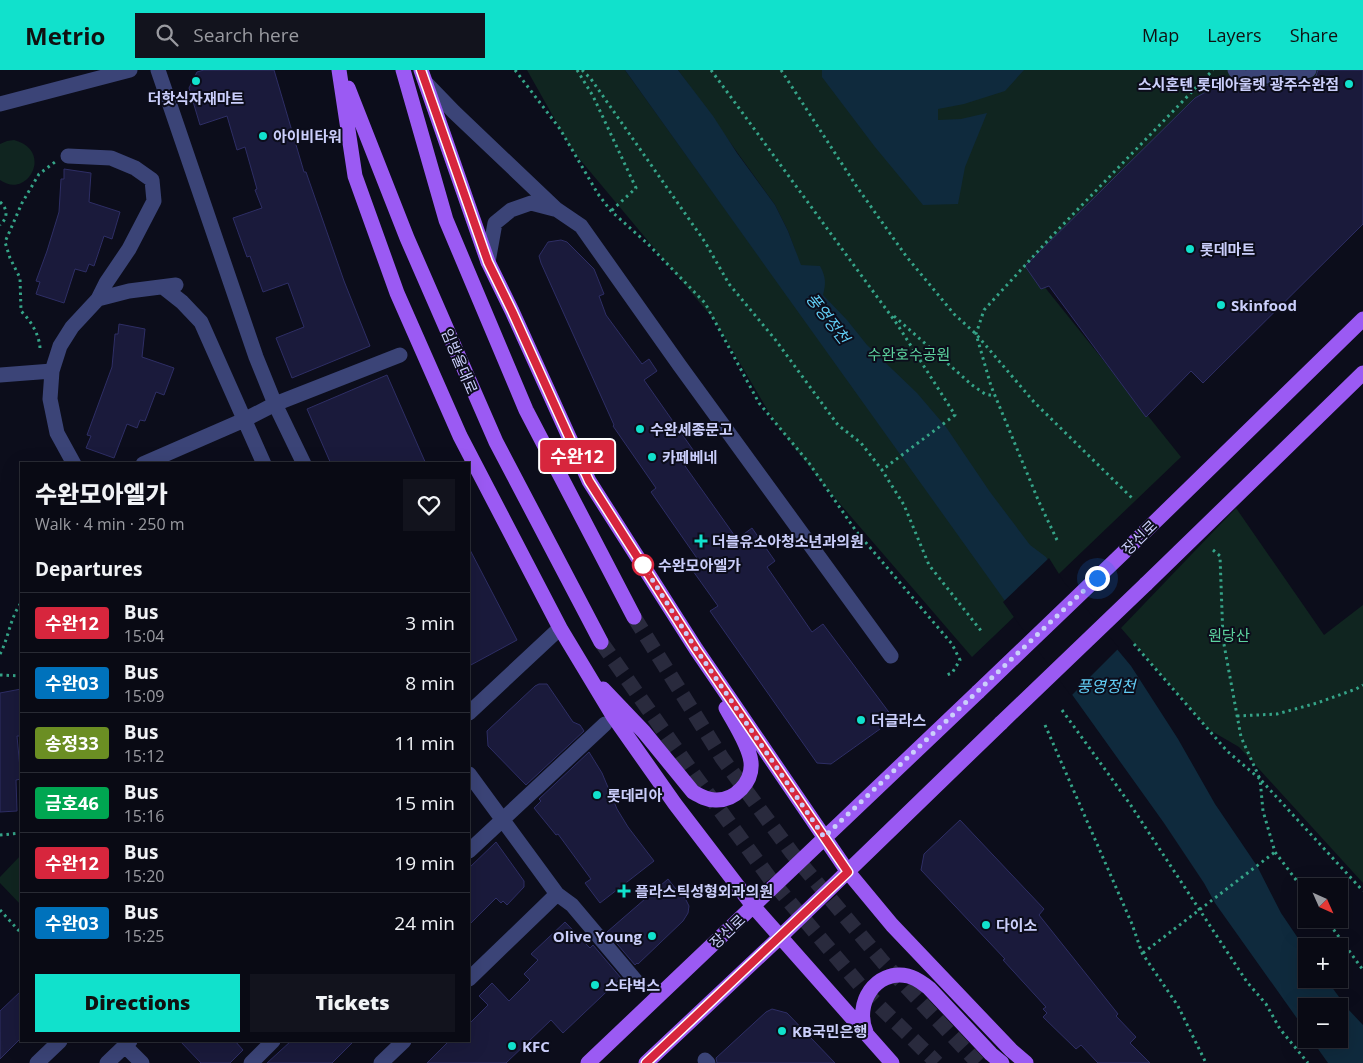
<!DOCTYPE html>
<meta charset="utf-8">
<style>
:root{--surface:#090a14;--page:#12131d;--text:#f1f3f6;--muted:#999aa0;--line:#292b34;--accent:#11e1cc}
body{margin:0;font-family:"Open Sans","Noto Sans KR",sans-serif;background:var(--page);color:var(--text);height:100vh;display:flex;flex-direction:column;font-size:19px;white-space:nowrap}
*{box-sizing:border-box;margin:0}
p{font-size:16px;color:var(--muted)}
.icon{flex:none;width:28px;height:28px;fill:none;stroke:currentColor;stroke-width:2;stroke-linecap:round;stroke-linejoin:round}
.map{position:relative;flex:1;overflow:hidden}
.side{position:absolute;left:20px;top:392px;width:450px;height:580px;display:flex;flex-direction:column;background:var(--surface);border-radius:0px;box-shadow:0 5px 20px #0002,0 0 0 1px var(--line)}
.side>*{flex:none}
.badge{padding:0 10px;border-radius:4px;font-size:18px;line-height:32px}
.needle{width:32px;rotate:135deg}
.buttons{position:absolute;left:1298px;top:808px;display:grid;gap:10px}
.buttons a{display:grid;place-items:center;width:50px;height:50px;border-radius:0px;background:var(--surface);box-shadow:0 5px 20px #0002,0 0 0 1px var(--line);font-size:25px}
.you{position:absolute;width:25px;height:25px;margin:-12px;border:4px solid #fff;border-radius:50%;background:#1a73e8;box-shadow:0 0 0 8px #1a73e833}
.map>.badge{position:absolute;translate:-50% -50%;box-shadow:0 0 0 2px #fff}
h2{padding:0 15px;font-size:19px;line-height:45px}
.round{display:grid;place-items:center;flex:none;width:52px;height:52px;border-radius:0px;background:var(--page)}
.summary{display:flex;align-items:center;justify-content:space-between;height:85px;padding:0 15px}
h1{font-size:24px;font-weight:800;line-height:38px}
.cta{display:flex;gap:10px;margin-top:auto;padding:10px 15px}
.cta a{flex:1;height:58px;border-radius:0px;background:var(--accent);color:#111;font-size:20px;font-weight:800;line-height:58px;text-align:center}
.cta a+a{background:var(--page);color:var(--text)}
ul{padding:0;list-style:none}
li{display:flex;align-items:center;gap:15px;height:60px;padding:0 15px;border-top:1px solid var(--line)}
li div{flex:1}
li b{display:block;font-size:19px}
li em{font-style:normal}
li .badge{min-width:55px;font-weight:700;text-align:center}
header{display:flex;align-items:center;gap:30px;box-sizing:border-box;height:70px;padding:0 25px;background:var(--accent);color:#111}
header strong{font-size:24px}
nav{display:flex;gap:28px;margin-inline-start:auto;font-size:18px}
.search{width:350px;height:45px;background:var(--page);display:flex;align-items:center;gap:12px;box-sizing:border-box;padding:0 18px;border-radius:0px;color:var(--muted);font-size:19px}
.map>svg:first-child{display:block}
</style>
<header>
<strong>Metrio</strong>
<div class="search"><svg class="icon" aria-label="search" viewBox="0 0 24 24"><circle cx="10" cy="10" r="6"/><path d="M15 15l6 6"/></svg>Search here</div>
<nav><a>Map</a><a>Layers</a><a>Share</a></nav>
</header>
<div class="map">
<svg width="1363" height="993" viewBox="0 0 1363 993">
<rect width="100%" height="100%" fill="#0c0d1b"/>
<path fill="#102520" d="M527,0h98l136,189 35,-6 -8,-22 -13,-26 -97,-135h671l-22,7 -40,4 -51,12 -201,182 146,182 -209,200 -150,-174 -48,-62 -59,-100 -143,-171z
M14,70c40,10 14,60 -14,40v-36l7,-3z
M1236,438l88,127 39,-30v278l-124,-136 -31,-18 -87,-101z
M21,785v50l-21,-22v-6z"/>
<path fill="#0f2a3d" d="M625,0h53l35,46 24,37 38,52 13,26 13,34 19,1c6,11 6,17 3,29l24,25 20,25 50,48 29,34 44,65 40,53 16,12 16,26 69,83 47,73 37,65 42,62 24,47 25,37v29h20l21,29 16,17v38h-35l-17,-24h28v-33h-33v25l-91,-128 -11,-20 -40,-60z
M822,0h202l-19,21 -41,13 -26,5v11l23,-1 26,-6 -22,54 -7,37 -35,1 -48,-58 -53,-70z"/>
<path fill="#0c0d1b" d="M1049,488l15,24 55,66 -48,48 -68,-94z"/>
<path fill="#1a1a3b" stroke="#2e2e65" d="M204,0h70l30,102h2l38,109 26,65 -78,32 -16,-40 28,-11 -16,-44 -25,9 -13,-36 -3,1 -14,-39 29,-10 -7,-18 2,-1 -12,-42 -8,3 -10,-34 -27,9 -11,-37 8,-16z
M1318,0h45v154l-160,159 -12,-12 -45,46 -97,-131 -8,3 -16,-23 170,-168 27,-15 10,-2 5,5 5,1 55,-4 15,-4 4,-3z
M64,99l27,4 -2,29 31,10 -8,27 -8,-3 -10,30 -5,-2 -3,8 -11,-3 -11,34 -28,-9 4,-12 -4,-1 11,-30 12,-39 2,-33h3z
M561,170l6,2 27,27 10,25 -5,2 7,19 36,49 7,-5 8,12 -13,9 54,77 -13,9 52,73 15,-11 23,33 -8,6 45,65 11,-8 71,95 -63,45 -14,-1 -107,-152 8,-5 -25,-35 8,-7 -50,-72 5,-4 -43,-62 1,-1 -73,-162 -2,-7 9,-14z
M119,254l26,5 -3,28 32,11 -10,27 -8,-3 -11,29 -5,-1 -3,8 -10,-4 -13,34 -28,-10 5,-12 -4,-1 25,-68 3,-33h3z
M387,305l39,89h-95l-24,-55z
M469,478l48,92 -48,26z
M539,614h8l26,38 7,3 4,6 -58,54 -38,-39 -1,-15 48,-45z
M21,619v47h-4l4,43 -5,1 1,31 -17,1v-119z
M589,682l13,21 15,36 11,18 26,34 -54,42 -15,-20 6,-4 -33,-45 -2,1 -22,-27 7,-7 -2,-2z
M960,750l84,89 -5,6 79,99 -2,2 20,21 -6,6 20,20h-52l-17,-18 -5,4 -33,-32 4,-4 -4,-4 3,-2 -43,-47 2,-1 -84,-89 3,-16z
M496,772l28,39v6l-17,18 -4,-4 -2,2 -5,-5 -27,27v-57z
M668,809l11,14 6,5 4,8 -1,7 -5,8 -45,43 -1,-1 -2,2 -28,-33z
M565,852l25,26 3,-3 28,33 -58,55 -12,-13 -45,43h-79l22,-22h20v-17l19,-19 -9,-9 13,-13 17,18 21,-21 -6,-6 14,-14 -7,-6z
M21,921v47l-21,21v-48z
M772,939l15,4 48,50h-118l-1,-5 50,-46z
M180,971h55l8,9 -13,13h-29z
M291,971h63l-22,22h-65z"/>
<g fill="none" stroke-linecap="round" stroke-linejoin="round">
<path stroke="#292a3d" stroke-width="15" stroke-dasharray="15 8" stroke-linecap="butt" d="M634,547l88,141 70,95 91,109 95,101
M601,572l94,134 76,104 98,116 68,67"/>
<path stroke="#35a488" stroke-width="3" stroke-dasharray="2.5 4" stroke-linecap="butt" d="M515,0l45,59 38,65 13,17 37,33 57,59 54,100 50,60 47,68 96,113 8,16 -8,13 -8,3
M577,0l16,26 43,92 -25,23
M582,0l9,9 114,163 24,42 45,54 64,87 23,18 21,27 22,35 25,60 53,67
M711,0l186,254 58,91 -73,55
M781,0l76,117 49,69 48,58 22,20 58,68 99,97
M0,132c8,7 8,16 0,23
M894,246l78,69 13,9 10,2
M40,278c-1,-14 -9,-27 -19,-37l-1,-33 -10,-20 -5,-16 17,-39 17,-29 16,-12
M1057,470l-18,-38 -48,-116 -15,-52 8,-24 67,-73 162,-167
M1213,480l7,6 3,83 18,98 19,42 103,112
M1134,574l93,107 33,28 3,32 12,41 31,41
M0,584c9,-17 10,-36 21,-51
M0,605l21,1
M1062,640l68,94 117,178 19,22 14,25 28,34
M1237,646l40,-2 40,-11 39,-14 7,-4
M1045,655l87,199 10,29 36,53 28,57
M0,765l21,-2
M0,840l21,23
M1326,849l37,51
M1143,883l132,-101"/>
<path stroke="#3b4477" stroke-width="15" d="M158,0l98,287 19,47 29,60
M1235,0l6,8 55,-4 13,-4
M426,13l28,29 102,97 25,17 99,140 211,290
M0,34l130,-34
M68,86l43,2 24,10 17,12 2,21 -25,48 -23,34 -8,16
M488,192l7,-39 16,-13 20,-7 23,6
M163,217l19,15 19,20 63,142
M52,301l-2,28 7,34 17,31
M0,305l52,-4 8,-25 12,-19 26,-28 31,-8 47,-6
M143,394l101,-44 31,-16 125,-49
M469,643l91,-85
M469,704l88,120 -88,85
M469,781l136,-127
M557,824l15,11 64,76
M125,976l17,17
M705,990l3,3
M37,993l23,-22
M107,993l23,-22
M251,993l22,-22
M381,993l23,-22"/>
<path stroke="#9b5af3" stroke-width="15" d="M339,0l16,106 42,117 63,143 100,192 53,88 62,88 78,102 139,157
M403,0l43,150 80,190 108,207
M421,0l67,192 24,49 77,170 107,168 152,223 44,53 119,125 15,13
M348,18l59,150 89,204 105,200
M1124,482l239,-233
M1146,514l217,-211
M603,619l41,43 49,60c7,4 14,8 22,8 20,1 38,-18 36,-38 -2,-17 -17,-39 -25,-54
M866,962c-12,-28 9,-63 42,-56 9,2 14,7 21,12l62,66 11,9
M588,993l390,-371
M646,993l134,-126 221,-214"/>
<path stroke="#9b5af3" stroke-width="15" d="M978,622l146,-140
M1001,653l145,-139"/>
</g>
<g fill="none" stroke-linecap="round" stroke-linejoin="round">
<defs>
<path id="line" d="M421,0l67,192 24,49 77,170 107,168 152,223 -202,191"/>
</defs>
<use href="#line" stroke="#fff" stroke-width="11"/>
<use href="#line" stroke="#d7263d" stroke-width="8"/>
<path stroke="#cbcffb" stroke-width="5" stroke-dasharray="0 9" d="M643,495l53,84 128,188 273,-259"/>
</g>
<g fill="#11e1cc" stroke="#0c0d1b" stroke-width="2">
<circle cx="196" cy="11" r="5"/>
<circle cx="1349" cy="14" r="5"/>
<circle cx="263" cy="66" r="5"/>
<circle cx="1190" cy="179" r="5"/>
<circle cx="1221" cy="235" r="5"/>
<circle cx="640" cy="359" r="5"/>
<circle cx="652" cy="387" r="5"/>
<path d="M698.5 463.5h5v5h5v5h-5v5h-5v-5h-5v-5h5z"/>
<circle cx="861" cy="650" r="5"/>
<circle cx="597" cy="725" r="5"/>
<path d="M621.5 813.5h5v5h5v5h-5v5h-5v-5h-5v-5h5z"/>
<circle cx="986" cy="855" r="5"/>
<circle cx="652" cy="866" r="5"/>
<circle cx="595" cy="915" r="5"/>
<circle cx="782" cy="961" r="5"/>
<circle cx="512" cy="976" r="5"/>
</g>
<circle fill="#fff" stroke="#d7263d" stroke-width="2.5" cx="643" cy="495" r="10"/>
<g text-anchor="middle" dominant-baseline="central" stroke-width="4" stroke-linejoin="round" paint-order="stroke">
<g font-size="15" font-weight="bold" fill="#cbcffb" stroke="#0c0d1b" text-anchor="start">
<text x="1339" y="14" text-anchor="end">스시혼텐 롯데아울렛 광주수완점</text>
<text x="196" y="28" text-anchor="middle">더핫식자재마트</text>
<text x="273" y="66">아이비타워</text>
<text x="1200" y="179">롯데마트</text>
<text x="1231" y="235">Skinfood</text>
<text x="650" y="359">수완세종문고</text>
<text x="662" y="387">카페베네</text>
<text x="712" y="471">더블유소아청소년과의원</text>
<text x="871" y="650">더글라스</text>
<text x="607" y="725">롯데리아</text>
<text x="635" y="821">플라스틱성형외과의원</text>
<text x="996" y="855">다이소</text>
<text x="642" y="866" text-anchor="end">Olive Young</text>
<text x="605" y="915">스타벅스</text>
<text x="792" y="961">KB국민은행</text>
<text x="522" y="976">KFC</text>
</g>
<g font-size="15" fill="#5dd49f" stroke="#0c0d1b">
<text x="909" y="284">수완호수공원</text>
<text x="1229" y="565">원당산</text>
</g>
<g font-size="15" fill="#cbcffb" stroke="#0c0d1b">
<text transform="translate(460 291) rotate(67)">임방울대로</text>
<text transform="translate(1139 467) rotate(-44)">장신로</text>
<text transform="translate(727 861) rotate(-43)">장신로</text>
</g>
<g font-size="15" font-weight="bold" fill="#cbcffb" stroke="#0c0d1b" text-anchor="start">
<text x="658" y="495">수완모아엘가</text>
</g>
<g font-size="16" font-style="italic" fill="#61ccf3" stroke="#0c0d1b">
<text transform="translate(828 248) rotate(52)">풍영정천</text>
<text x="1106" y="616">풍영정천</text>
</g>
</g>
</svg>
<div class="buttons">
<a><svg class="needle" viewBox="-14 -14 28 28"><path d="M0-13l5 13h-10z" fill="#e53935"/><path d="M0 13l5-13h-10z" fill="#999aa0"/></svg></a>
<a>+</a>
<a>−</a>
</div>
<div class="you" style="left:1097px;top:508px"></div>
<b class="badge" style="left:577px;top:386px;background:#d7263d;color:#fff">수완12</b>
<section class="side">
<div class="summary"><div><h1>수완모아엘가</h1><p>Walk · 4 min · 250 m</p></div><a class="round"><svg class="icon" aria-label="heart" viewBox="0 0 24 24"><path d="M12 20l-8-8c-3-5 5-10 8-4 3-6 11-1 8 4z"/></svg></a></div>
<h2>Departures</h2>
<ul>
<li><span class="badge" style="background:#d7263d;color:#fff">수완12</span><div><b>Bus</b><p>15:04</p></div><em>3 min</em></li>
<li><span class="badge" style="background:#0072bc;color:#fff">수완03</span><div><b>Bus</b><p>15:09</p></div><em>8 min</em></li>
<li><span class="badge" style="background:#6b8e23;color:#fff">송정33</span><div><b>Bus</b><p>15:12</p></div><em>11 min</em></li>
<li><span class="badge" style="background:#00a651;color:#fff">금호46</span><div><b>Bus</b><p>15:16</p></div><em>15 min</em></li>
<li><span class="badge" style="background:#d7263d;color:#fff">수완12</span><div><b>Bus</b><p>15:20</p></div><em>19 min</em></li>
<li><span class="badge" style="background:#0072bc;color:#fff">수완03</span><div><b>Bus</b><p>15:25</p></div><em>24 min</em></li>
</ul>
<div class="cta"><a>Directions</a><a>Tickets</a></div>
</section>
</div>
